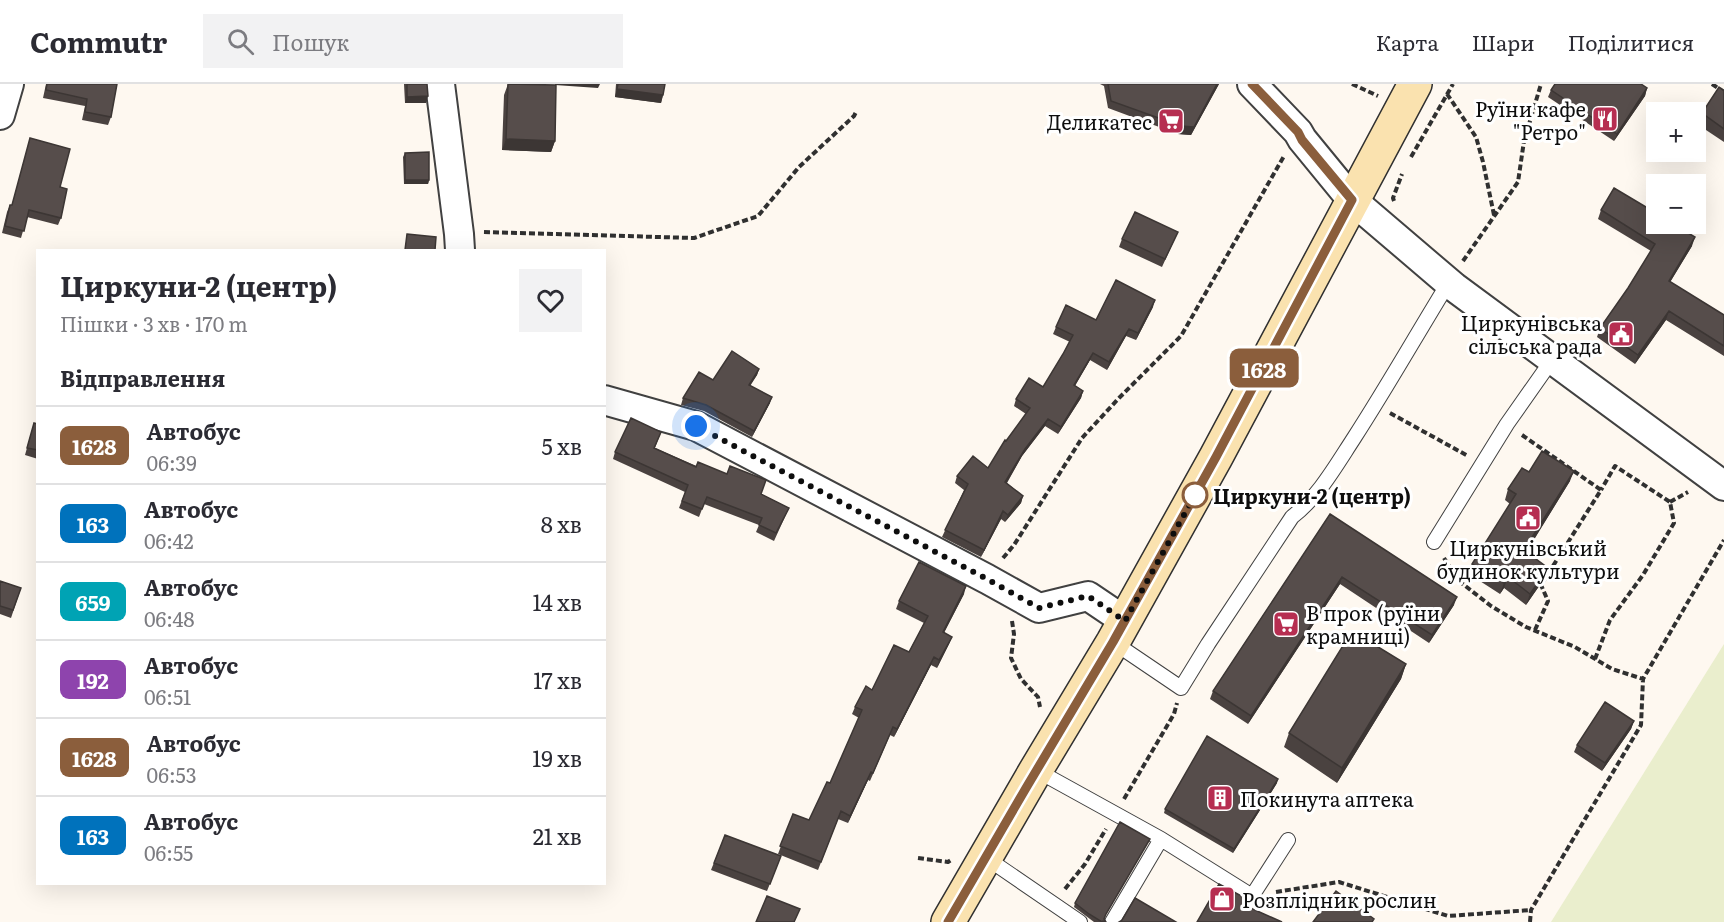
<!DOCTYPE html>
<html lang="uk">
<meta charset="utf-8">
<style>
:root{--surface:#fff;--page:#f2f2f3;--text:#2b2b33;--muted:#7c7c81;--line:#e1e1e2}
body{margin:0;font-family:Literata,serif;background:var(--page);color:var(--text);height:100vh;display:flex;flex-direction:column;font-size:22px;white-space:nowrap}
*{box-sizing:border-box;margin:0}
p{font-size:20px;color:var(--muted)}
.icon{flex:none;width:33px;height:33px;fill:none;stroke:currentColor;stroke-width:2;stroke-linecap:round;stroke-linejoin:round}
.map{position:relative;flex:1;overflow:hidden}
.drawer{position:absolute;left:36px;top:165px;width:570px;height:636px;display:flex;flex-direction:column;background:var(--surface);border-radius:0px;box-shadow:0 6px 24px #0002}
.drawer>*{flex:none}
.badge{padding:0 12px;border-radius:9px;font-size:21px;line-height:39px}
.fabs{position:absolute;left:1646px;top:18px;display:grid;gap:12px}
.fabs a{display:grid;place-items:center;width:60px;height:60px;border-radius:0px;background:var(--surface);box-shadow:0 6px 24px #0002;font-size:30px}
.you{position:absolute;width:30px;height:30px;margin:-15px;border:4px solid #fff;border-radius:50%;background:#1a73e8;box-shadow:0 0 0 9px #1a73e833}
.map>.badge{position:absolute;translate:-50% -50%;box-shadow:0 0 0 3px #fff}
h2{padding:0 24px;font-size:22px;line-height:54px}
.round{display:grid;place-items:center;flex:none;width:63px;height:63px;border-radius:0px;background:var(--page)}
.overview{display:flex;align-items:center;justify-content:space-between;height:102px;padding:0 24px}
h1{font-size:28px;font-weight:700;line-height:45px}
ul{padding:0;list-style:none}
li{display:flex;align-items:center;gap:18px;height:78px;padding:0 24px;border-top:2px solid var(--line)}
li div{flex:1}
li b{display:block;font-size:22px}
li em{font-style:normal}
li .badge{min-width:66px;font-weight:700;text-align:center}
header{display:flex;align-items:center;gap:36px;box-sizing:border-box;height:84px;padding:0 30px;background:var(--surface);border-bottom:2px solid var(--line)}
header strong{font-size:28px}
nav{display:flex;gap:33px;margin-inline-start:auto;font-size:21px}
.search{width:420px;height:54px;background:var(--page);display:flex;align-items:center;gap:15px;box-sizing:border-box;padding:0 21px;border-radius:0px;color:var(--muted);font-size:22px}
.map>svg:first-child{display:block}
</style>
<header>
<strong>Commutr</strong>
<div class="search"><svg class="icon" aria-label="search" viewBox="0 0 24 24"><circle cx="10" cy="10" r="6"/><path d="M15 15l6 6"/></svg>Пошук</div>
<nav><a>Карта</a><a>Шари</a><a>Поділитися</a></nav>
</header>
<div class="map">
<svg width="1724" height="838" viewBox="0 0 1724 838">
<rect width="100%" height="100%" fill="#fef8f0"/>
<path fill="#eaeecd" d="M1724,560v278h-173z"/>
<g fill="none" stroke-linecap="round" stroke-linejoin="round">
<defs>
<path id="lane" d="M1434,458l73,-118 45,-64
M1113,558l68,46 27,-44 84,-127c27,-21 43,-50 62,-79 33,-51 63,-104 95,-156
M1036,686l125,69 -49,83
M1161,755l91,57 36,-56
M985,773l95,65"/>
<path id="street" d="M440,0l19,150 1,16
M1252,0l46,48 4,7 50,61 102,87 270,199
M0,31l9,-31
M604,316l92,26 291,153 52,29 49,-12 37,25"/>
<path id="secondary" d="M948,838l88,-152 77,-128 103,-185 199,-373"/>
</defs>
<use href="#lane" stroke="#414141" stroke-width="16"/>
<use href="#street" stroke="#414141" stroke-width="32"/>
<use href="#secondary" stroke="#303030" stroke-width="36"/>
<path stroke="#303030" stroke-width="4" stroke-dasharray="6 3" stroke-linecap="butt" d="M1352,0l26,12
M1712,0l12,8
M1447,10l29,43 7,25 11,53
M1411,73l42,-73
M1394,117l-1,-3 9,-24
M484,148l210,6 64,-22 41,-49 55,-51 2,-4
M1463,177l55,-79 6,-41 17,-57
M1390,329l78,43
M1522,351l79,55 -60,95 7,16 -13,29
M1670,418l18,-10
M1003,474l11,-13 68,-107 37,-40 62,-62 103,-180
M1444,474l15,23 32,25 35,21 49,20 37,22 31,10
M1012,537l2,13 -3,24 10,21 17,18 2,10
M1595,575l15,-39 33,-45 31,-52 -4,-21 -55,-36 -14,24
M1124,715l50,-85 3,-11
M918,774l30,4 3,-2
M1065,805l20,-25 21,-35
M1276,808l63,-10 109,34 83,-6
M1530,838l1,-12 110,-185 2,-46 81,-139"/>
<use href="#lane" stroke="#fff" stroke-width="14"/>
<use href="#street" stroke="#fff" stroke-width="28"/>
<use href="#secondary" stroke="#fae2af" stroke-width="33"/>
</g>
<path fill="#4a4240" d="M46,0h71l-6,33 -3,8 -26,-5 3,-14 -42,-8z
M404,0h23l-1,19h-21z
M508,0l47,57 -4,11 -49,-2 2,-55z
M616,0h49l-2,11 -2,8 -46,-6z
M1100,0h119l-28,51 -13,-1 -70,-26 -4,-22z
M1647,4l-2,8 -31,45 -66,-44 3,-7z
M1724,7v51l-27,-18 5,-11z
M30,54l30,49 1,31 -3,7 -31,-8 -6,21 -19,-5 5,-21 3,-7h2z
M405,69l24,27 -1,4h-24l-1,-27z
M1601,126l91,36 -22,36 54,33v41l-58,-36 -31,44 -38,-27 3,-9 28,-40 23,-37 -53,-32z
M1178,148l-16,35 -43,-20 3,-8z
M1153,223l-17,33 -10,-4 -19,34 -17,-10 -15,26 8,5 -2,7 -23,36 -13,-8 -23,30 -15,27 16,13 -2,7 -16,19 -4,-3 -20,38 -39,-20 22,-47 -9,-7 2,-7 31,-8 18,-27 20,-27 -12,-8 2,-7 27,-12 20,-33 7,-12 -17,-8 3,-7 40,-7z
M759,285l-2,6 -7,10 20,18 -18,34 -48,-26 -23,-6 2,-7 30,-18z
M34,339l4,1v35l-13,-4z
M661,348l-6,16 106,46 28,14 -15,33 -18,-9 3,-7 -55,-21 -5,13 -20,-9 6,-16 -72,-33 2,-7z
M1529,388l41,9 -44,71 22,16 -4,11 -18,26 -22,-17 -4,6 -31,-20 3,-10 38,-60 -5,-4 3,-11z
M1330,430l124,91 -25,38 -89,-59 -92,140 -38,-25 3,-8z
M0,497l21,7 -10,30 -11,-4z
M964,510l-20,39 8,4 -3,7 -12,24 -6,-3 -37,72 -4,-2 -20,46 -2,-1 -20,43 -10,-4 -20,51 -40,-16 15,-40 16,6 21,-37 29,-65 -7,-4 3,-7 17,-17 37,-38 15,-29 -28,-14 3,-8z
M1406,580l-5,15 -64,104 -53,-36 5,-14z
M1634,637l-3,8 -29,42 -28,-19 3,-7z
M1277,699l-44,70 -69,-40 1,-4z
M725,751l56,21 -14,35 -56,-21z
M1150,755l-45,77 -1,3 2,3h-12l-20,-15 1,-4z"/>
<path fill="#3c3634" d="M555,0h45l-2,4 -43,-3z
M1217,0h2l-28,51 -13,-1 3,-8z
M1647,4l-2,8 -31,45 3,-7z
M617,5l46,6 -2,8 -46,-6z
M428,12l-2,7h-21l2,-6z
M506,55l49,2 -4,11 -49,-2z
M405,96h24l-1,4h-24z
M1695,153l-3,9 -26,43 3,-8z
M1155,216l-2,7 -17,33 2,-7z
M1669,227l-3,9 -31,44 3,-9z
M1129,245l-3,7 -19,34 2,-8z
M1093,269l-3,7 -19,32 3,-7z
M759,285l-2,6 -10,16 2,-6z
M1083,307l-2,7 -23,36 3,-7z
M772,313l-2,6 -18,34 2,-6z
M1048,335l-3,7 -23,30 -19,33 2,-7 20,-33z
M1574,387l-4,10 -49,80 3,-11z
M1023,412l-2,7 -16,19 3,-7z
M1003,427l-2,8 -20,38 3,-7z
M1548,484l-4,11 -18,26 4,-11z
M1342,493l-2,7 -92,140 3,-8z
M1508,493l-4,11 -4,6 4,-11z
M966,502l-2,8 -24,46 3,-8z
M1457,513l-3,8 -25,38 3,-8z
M952,553l-3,7 -12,24 2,-8z
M934,573l-3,8 -37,72 3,-8z
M1406,580l-5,15 -64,104 5,-15z
M1634,637l-3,8 -29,42 3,-8z
M871,688l-3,8 -20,43 2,-7z
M1278,695l-1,4 -44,70 1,-4z"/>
<path fill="#564d4b" stroke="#3c3634" stroke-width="1.5" d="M47,0h70l-6,33 -26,-5 2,-13 -41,-9z
M407,0h20l1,12 -21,1z
M508,0l48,1 -1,56 -49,-2z
M618,0h47l-2,11 -46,-6z
M1108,0h109l-23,43 -13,-1 -70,-25z
M1555,0h86l6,4 -30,46 -66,-44z
M1719,3l5,4v38l-22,-16z
M30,54l40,11 -10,38 7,2 -6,29 -32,-8 -5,21 -19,-5 5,-21h2z
M429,68v28h-24v-27z
M1614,104l42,25v11h17l22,13 -26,44 55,34v31l-55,-35 -31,44 -38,-27 28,-40 27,-44 -54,-34z
M1135,128l43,20 -13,27 -43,-20z
M407,150l29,3 -1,13h-30z
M1116,196l39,20 -17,33 -9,-4 -20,33 -16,-9 -19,32 9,6 -22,36 -13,-8 -23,30 -20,33 18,14 -15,19 -5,-4 -19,39 -39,-20 23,-46 -11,-8 16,-20 15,12 17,-28 1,1 24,-33 -14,-9 13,-21 14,9 20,-33 10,-19 -17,-8 10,-22 30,15z
M732,267l27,18 -10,16 23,12 -18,34 -48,-26 -23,-7 16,-26 14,8z
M631,334l30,14 -7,16 42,19 2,-5 29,12 3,-8 36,14 -5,14 28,14 -13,25 -17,-8 3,-7 -55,-21 -5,12 -20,-8 6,-16 -73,-33z
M34,339l4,1v26l-11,-2z
M1542,367l32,20 -50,79 24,18 -18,26 -22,-17 -4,6 -32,-19 44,-70 -8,-5 14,-21 7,4z
M1330,430l127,83 -25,38 -90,-58 -91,139 -38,-25z
M919,478l47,24 -23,46 9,5 -13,23 -5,-3 -37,72 -4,-2 -20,46 -2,-1 -21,44 -9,-5 -20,51 -41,-16 13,-32 16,6 18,-38 3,1 32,-73 -7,-3 11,-21 6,4 22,-45 15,7 19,-36 -29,-15z
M0,497l21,7 -8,22 -13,-4z
M1352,547l54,33 -64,104 -53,-35z
M1605,618l29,19 -29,42 -28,-18z
M1207,652l71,43 -44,70 -69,-40z
M1120,738l30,17 -44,75 -2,5 2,3 -3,-1 -1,1 -13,-8 -14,-11z
M725,751l56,21 -11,28 -56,-21z
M1219,800l30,16 -3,6 36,16h-85z
M1336,807l38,28 -2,3h-59z
M767,812l33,13 -6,13h-38z
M1135,814l41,24h-57l3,-2z"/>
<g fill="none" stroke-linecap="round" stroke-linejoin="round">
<defs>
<path id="line" d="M948,838l78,-134 87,-146 103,-185 136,-257 -50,-60 -4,-8 -46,-48"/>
</defs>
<use href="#line" stroke="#fff" stroke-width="14"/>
<use href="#line" stroke="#8b5e3c" stroke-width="9"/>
<path stroke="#0e0e0e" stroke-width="6" stroke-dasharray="0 10.8" d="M696,342l291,153 52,29 49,-12 37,25 70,-126"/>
</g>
<defs>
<symbol id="restaurant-square" viewBox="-11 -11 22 22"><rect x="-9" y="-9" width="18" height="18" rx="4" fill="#b62e51" stroke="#fff"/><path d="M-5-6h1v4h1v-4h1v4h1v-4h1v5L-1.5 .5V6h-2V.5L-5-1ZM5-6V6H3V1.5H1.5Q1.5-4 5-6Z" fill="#fff"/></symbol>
<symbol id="supermarket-square" viewBox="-11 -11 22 22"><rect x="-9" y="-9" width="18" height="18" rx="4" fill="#b62e51" stroke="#fff"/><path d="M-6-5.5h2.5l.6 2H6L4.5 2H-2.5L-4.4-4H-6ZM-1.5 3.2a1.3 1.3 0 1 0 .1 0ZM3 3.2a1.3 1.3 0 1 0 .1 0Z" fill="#fff"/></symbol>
<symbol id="civic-square" viewBox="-11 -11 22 22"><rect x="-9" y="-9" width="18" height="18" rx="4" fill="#b62e51" stroke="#fff"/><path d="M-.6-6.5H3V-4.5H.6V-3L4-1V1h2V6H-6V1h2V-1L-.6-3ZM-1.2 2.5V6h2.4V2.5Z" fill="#fff"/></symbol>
<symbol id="building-square" viewBox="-11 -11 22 22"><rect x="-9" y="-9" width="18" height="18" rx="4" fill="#b62e51" stroke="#fff"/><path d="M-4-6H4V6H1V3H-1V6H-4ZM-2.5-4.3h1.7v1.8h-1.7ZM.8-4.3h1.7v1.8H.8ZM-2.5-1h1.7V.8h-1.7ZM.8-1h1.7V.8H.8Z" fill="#fff"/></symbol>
<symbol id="shop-square" viewBox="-11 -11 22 22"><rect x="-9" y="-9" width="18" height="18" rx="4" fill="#b62e51" stroke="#fff"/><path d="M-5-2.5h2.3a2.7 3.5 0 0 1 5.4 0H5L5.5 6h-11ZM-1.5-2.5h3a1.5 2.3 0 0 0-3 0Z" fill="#fff"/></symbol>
</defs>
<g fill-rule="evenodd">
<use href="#restaurant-square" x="1590" y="20" width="30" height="30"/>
<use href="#supermarket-square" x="1156" y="22" width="30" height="30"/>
<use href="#civic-square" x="1606" y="235" width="30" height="30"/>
<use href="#civic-square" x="1513" y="419" width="30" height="30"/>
<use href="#supermarket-square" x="1271" y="525" width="30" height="30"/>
<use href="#building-square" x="1205" y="699" width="30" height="30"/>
<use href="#shop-square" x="1207" y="800" width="30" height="30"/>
</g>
<circle fill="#fff" stroke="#8b5e3c" stroke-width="3" cx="1195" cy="411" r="12"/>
<g text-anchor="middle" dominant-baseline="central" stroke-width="6" stroke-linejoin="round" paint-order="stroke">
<g font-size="20" fill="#0e0e0e" stroke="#fff" text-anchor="end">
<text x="1586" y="24">Руїни кафе<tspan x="1586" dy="23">"Ретро"</tspan></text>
<text x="1152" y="37">Деликатес</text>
<text x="1602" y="238">Циркунівська<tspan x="1602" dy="23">сільська рада</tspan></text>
<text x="1528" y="463" text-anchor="middle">Циркунівський<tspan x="1528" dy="23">будинок культури</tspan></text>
<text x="1306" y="528" text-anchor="start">В прок (руїни<tspan x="1306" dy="23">крамниці)</tspan></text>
<text x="1240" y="714" text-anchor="start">Покинута аптека</text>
<text x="1242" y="815" text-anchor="start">Розплідник рослин</text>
</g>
<g font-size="20" font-weight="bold" fill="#0e0e0e" stroke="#fff" text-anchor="start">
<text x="1213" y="411">Циркуни-2 (центр)</text>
</g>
</g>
</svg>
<div class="fabs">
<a>+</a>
<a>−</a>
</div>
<div class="you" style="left:696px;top:342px"></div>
<b class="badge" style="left:1264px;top:284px;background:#8b5e3c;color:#fff">1628</b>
<section class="drawer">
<div class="overview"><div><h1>Циркуни-2 (центр)</h1><p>Пішки · 3 хв · 170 m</p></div><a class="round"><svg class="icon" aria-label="heart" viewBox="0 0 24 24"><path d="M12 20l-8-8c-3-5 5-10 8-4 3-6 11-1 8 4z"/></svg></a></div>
<h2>Відправлення</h2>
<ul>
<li><span class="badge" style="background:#8b5e3c;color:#fff">1628</span><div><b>Автобус</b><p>06:39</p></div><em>5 хв</em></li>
<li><span class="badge" style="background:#0072bc;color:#fff">163</span><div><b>Автобус</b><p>06:42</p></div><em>8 хв</em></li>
<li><span class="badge" style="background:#00a3b4;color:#fff">659</span><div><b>Автобус</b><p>06:48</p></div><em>14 хв</em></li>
<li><span class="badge" style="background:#8e44ad;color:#fff">192</span><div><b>Автобус</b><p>06:51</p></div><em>17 хв</em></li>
<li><span class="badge" style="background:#8b5e3c;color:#fff">1628</span><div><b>Автобус</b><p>06:53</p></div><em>19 хв</em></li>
<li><span class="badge" style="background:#0072bc;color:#fff">163</span><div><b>Автобус</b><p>06:55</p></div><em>21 хв</em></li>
</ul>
</section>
</div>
